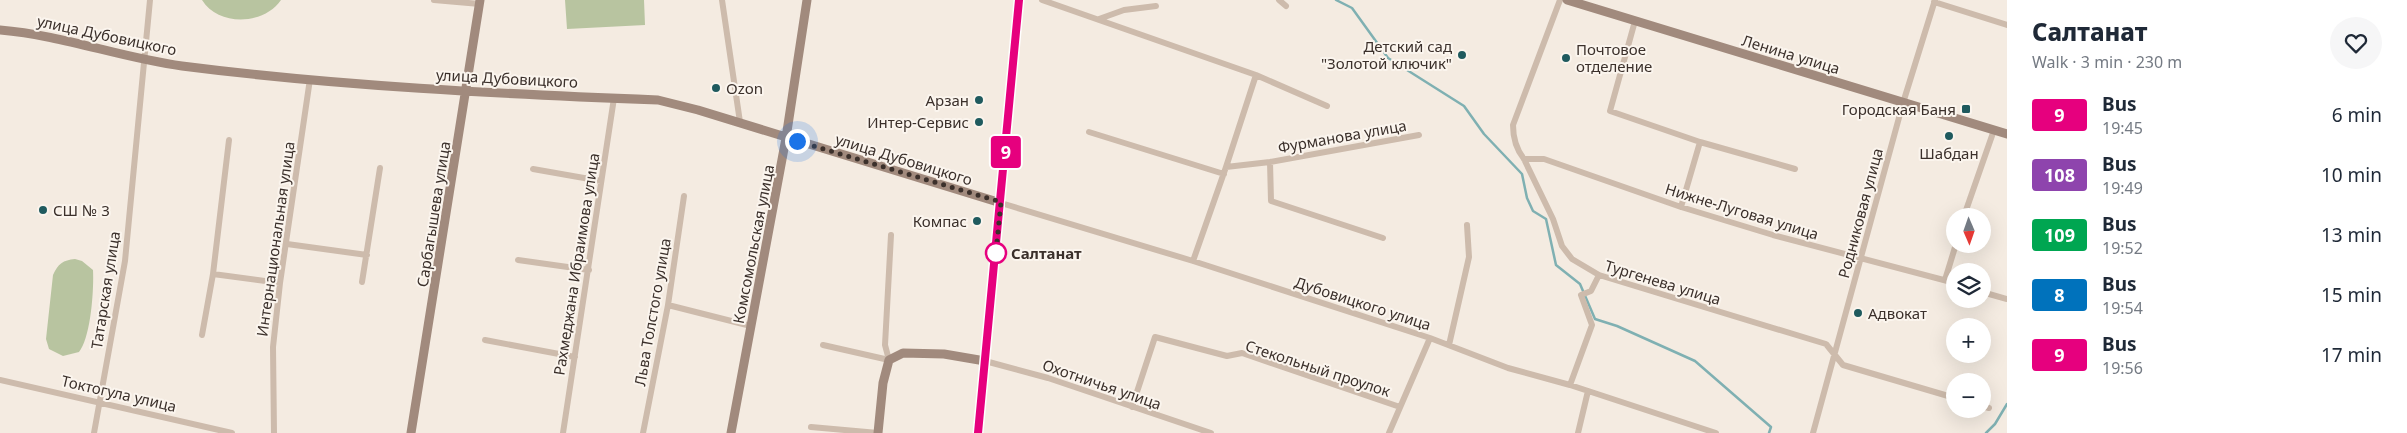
<!DOCTYPE html>
<meta charset="utf-8">
<style>
:root{--surface:#fff;--page:#f6f6f7;--text:#1f2937;--muted:#747a83}
body{margin:0;font-family:"Noto Sans",sans-serif;background:var(--page);color:var(--text);height:100vh;display:flex;flex-direction:column;font-size:19px;white-space:nowrap}
*{box-sizing:border-box;margin:0}
p{font-size:16px;color:var(--muted)}
.icon{flex:none;width:28px;height:28px;fill:none;stroke:currentColor;stroke-width:2;stroke-linecap:round;stroke-linejoin:round}
.map{position:relative;flex:1;overflow:hidden}
.drawer{display:flex;flex-direction:column;background:var(--surface);width:400px}
.drawer>*{flex:none}
.badge{padding:0 10px;border-radius:4px;font-size:18px;line-height:32px}
.needle{width:32px;rotate:178deg}
.fabs{position:absolute;left:1946px;top:208px;display:grid;gap:10px}
.fabs a{display:grid;place-items:center;width:45px;height:45px;border-radius:50%;background:var(--surface);box-shadow:0 5px 20px #0002;font-size:25px}
.you{position:absolute;width:25px;height:25px;margin:-12px;border:4px solid #fff;border-radius:50%;background:#1a73e8;box-shadow:0 0 0 8px #1a73e833}
.map>.badge{position:absolute;translate:-50% -50%;box-shadow:0 0 0 2px #fff}
.round{display:grid;place-items:center;flex:none;width:52px;height:52px;border-radius:26px;background:var(--page)}
.head{display:flex;align-items:center;justify-content:space-between;height:85px;padding:0 25px}
h1{font-size:24px;font-weight:800;line-height:38px}
ul{padding:0;list-style:none}
li{display:flex;align-items:center;gap:15px;height:60px;padding:0 25px}
li div{flex:1}
li b{display:block;font-size:19px}
li em{font-style:normal}
li .badge{min-width:55px;font-weight:700;text-align:center}
main{display:flex;flex:1;min-height:0}
.map>svg:first-child{display:block}
</style>
<main>
<div class="map">
<svg width="2007" height="433" viewBox="0 0 2007 433">
<rect width="100%" height="100%" fill="#f4ebe1"/>
<path fill="#b8c4a0" d="M202,0h79c-17,25 -62,27 -79,0z
M565,0h79l1,25 -78,4z
M75,259l7,2 11,9c1,19 -2,67 -14,82l-16,4 -14,-7 -3,-10 7,-64c5,-11 10,-15 22,-16z"/>
<g fill="none" stroke-linecap="round" stroke-linejoin="round">
<path stroke="#7fb0b2" stroke-width="2.5" d="M1336,0l16,8 36,50 76,48 20,28 38,40 5,24 6,13 13,8 10,46 24,19 15,35 22,7 78,35 76,66 -2,6
M1986,433l9,-9 12,-20"/>
<path stroke="#cdbbac" stroke-width="6" d="M434,0l46,4
M722,0l18,122
M1042,0l214,75 71,31
M1279,0l7,6
M1560,0l-47,125c0,13 3,24 11,34l29,60 9,27 10,13 27,16 227,69 17,21 112,33
M1934,2l73,23
M1099,19l25,-9 32,-4
M1635,21l-25,90 90,31 95,27
M1089,132l135,42
M1524,159h20l137,48 92,28 182,48
M1270,162l1,39 112,37
M1226,167l30,-92
M533,169l68,12
M1001,203l192,58 237,77 78,30 62,17 146,48
M1681,207l19,-65
M1964,216l30,-86
M287,244l80,11
M518,260l71,10
M1193,261l33,-94 44,-5 149,-27
M213,274l67,9
M1945,280l11,-36
M362,282l18,-114
M1982,292l25,7
M668,305l83,21
M202,335l11,-61 16,-134
M485,340l90,17
M823,345l66,15 -4,-15 6,-110
M1449,345l20,-88 -2,-32
M985,361l63,17 163,55
M0,380l232,53
M1570,385l22,-60 -11,-30 10,-4 8,-16
M1982,406l7,2
M1132,407l23,-70 72,19 15,-3 158,54
M811,427l67,6
M94,433l31,-172 25,-261
M274,433l-1,-86 7,-64 30,-204
M563,433l51,-335
M643,433l25,-128 16,-109
M1389,433l41,-95
M1578,433l10,-42
M1813,433l90,-330 32,-103"/>
<path stroke="#a18a7d" stroke-width="9" d="M1567,0l440,134
M0,30c62,5 121,28 182,36 156,20 319,28 476,34l40,10 303,93
M411,433l69,-433
M731,433l55,-295 21,-138
M878,433l5,-50 6,-23 14,-7 41,1 41,7
M978,433l41,-433"/>
</g>
<g fill="none" stroke-linecap="round" stroke-linejoin="round">
<defs>
<path id="line" d="M978,433l41,-433"/>
</defs>
<use href="#line" stroke="#fff" stroke-width="11"/>
<use href="#line" stroke="#e6007e" stroke-width="8"/>
<path stroke="#3b302b" stroke-width="5" stroke-dasharray="0 9" d="M797,141l204,61 -6,60 1,-9"/>
</g>
<g fill="#1f5a5e" stroke="#fbf5ee" stroke-width="2">
<circle cx="1462" cy="55" r="5"/>
<circle cx="1566" cy="58" r="5"/>
<circle cx="716" cy="88" r="5"/>
<circle cx="979" cy="100" r="5"/>
<rect x="1961" y="104" width="10" height="10" rx="2.5"/>
<circle cx="979" cy="122" r="5"/>
<circle cx="1949" cy="136" r="5"/>
<circle cx="43" cy="210" r="5"/>
<circle cx="977" cy="221" r="5"/>
<circle cx="1858" cy="313" r="5"/>
</g>
<circle fill="#fff" stroke="#e6007e" stroke-width="2.5" cx="996" cy="253" r="10"/>
<g text-anchor="middle" dominant-baseline="central" stroke-width="4" stroke-linejoin="round" paint-order="stroke">
<g font-size="15" fill="#3b302b" stroke="#fbf5ee">
<text transform="translate(107 35) rotate(12)">улица Дубовицкого</text>
<text transform="translate(1791 54) rotate(17)">Ленина улица</text>
<text transform="translate(507 78) rotate(3)">улица Дубовицкого</text>
<text transform="translate(1342 136) rotate(-10)">Фурманова улица</text>
<text transform="translate(904 159) rotate(17)">улица Дубовицкого</text>
<text transform="translate(1742 211) rotate(17)">Нижне-Луговая улица</text>
<text transform="translate(1860 213) rotate(-75)">Родниковая улица</text>
<text transform="translate(433 214) rotate(-81)">Сарбагышева улица</text>
<text transform="translate(275 239) rotate(-82)">Интернациональная улица</text>
<text transform="translate(753 244) rotate(-79)">Комсомольская улица</text>
<text transform="translate(576 264) rotate(-81)">Рахмеджана Ибраимова улица</text>
<text transform="translate(1663 282) rotate(17)">Тургенева улица</text>
<text transform="translate(105 290) rotate(-81)">Татарская улица</text>
<text transform="translate(1363 303) rotate(18)">Дубовицкого улица</text>
<text transform="translate(652 312) rotate(-80)">Льва Толстого улица</text>
<text transform="translate(1318 368) rotate(18)">Стекольный проулок</text>
<text transform="translate(1102 384) rotate(19)">Охотничья улица</text>
<text transform="translate(119 393) rotate(13)">Токтогула улица</text>
</g>
<g font-size="15" fill="#3b302b" stroke="#fbf5ee" text-anchor="end">
<text x="1452" y="46">Детский сад<tspan x="1452" dy="17">"Золотой ключик"</tspan></text>
<text x="1576" y="49" text-anchor="start">Почтовое<tspan x="1576" dy="17">отделение</tspan></text>
<text x="726" y="88" text-anchor="start">Ozon</text>
<text x="969" y="100">Арзан</text>
<text x="1956" y="109">Городская Баня</text>
<text x="969" y="122">Интер-Сервис</text>
<text x="1949" y="153" text-anchor="middle">Шабдан</text>
<text x="53" y="210" text-anchor="start">СШ № 3</text>
<text x="967" y="221">Компас</text>
<text x="1868" y="313" text-anchor="start">Адвокат</text>
</g>
<g font-size="15" font-weight="bold" fill="#3b302b" stroke="#fbf5ee" text-anchor="start">
<text x="1011" y="253">Салтанат</text>
</g>
</g>
</svg>
<div class="fabs">
<a><svg class="needle" viewBox="-14 -14 28 28"><path d="M0-13l5 13h-10z" fill="#e53935"/><path d="M0 13l5-13h-10z" fill="#747a83"/></svg></a>
<a><svg class="icon" aria-label="layers" viewBox="0 0 24 24"><path d="M12 4l9 5-9 5-9-5zM3 14l9 5 9-5"/></svg></a>
<a>+</a>
<a>−</a>
</div>
<div class="you" style="left:797px;top:141px"></div>
<b class="badge" style="left:1006px;top:152px;background:#e6007e;color:#fff">9</b>
</div>
<section class="drawer">
<div class="head"><div><h1>Салтанат</h1><p>Walk · 3 min · 230 m</p></div><a class="round"><svg class="icon" aria-label="heart" viewBox="0 0 24 24"><path d="M12 20l-8-8c-3-5 5-10 8-4 3-6 11-1 8 4z"/></svg></a></div>
<ul>
<li><span class="badge" style="background:#e6007e;color:#fff">9</span><div><b>Bus</b><p>19:45</p></div><em>6 min</em></li>
<li><span class="badge" style="background:#8e44ad;color:#fff">108</span><div><b>Bus</b><p>19:49</p></div><em>10 min</em></li>
<li><span class="badge" style="background:#00a651;color:#fff">109</span><div><b>Bus</b><p>19:52</p></div><em>13 min</em></li>
<li><span class="badge" style="background:#0072bc;color:#fff">8</span><div><b>Bus</b><p>19:54</p></div><em>15 min</em></li>
<li><span class="badge" style="background:#e6007e;color:#fff">9</span><div><b>Bus</b><p>19:56</p></div><em>17 min</em></li>
</ul>
</section>
</main>
